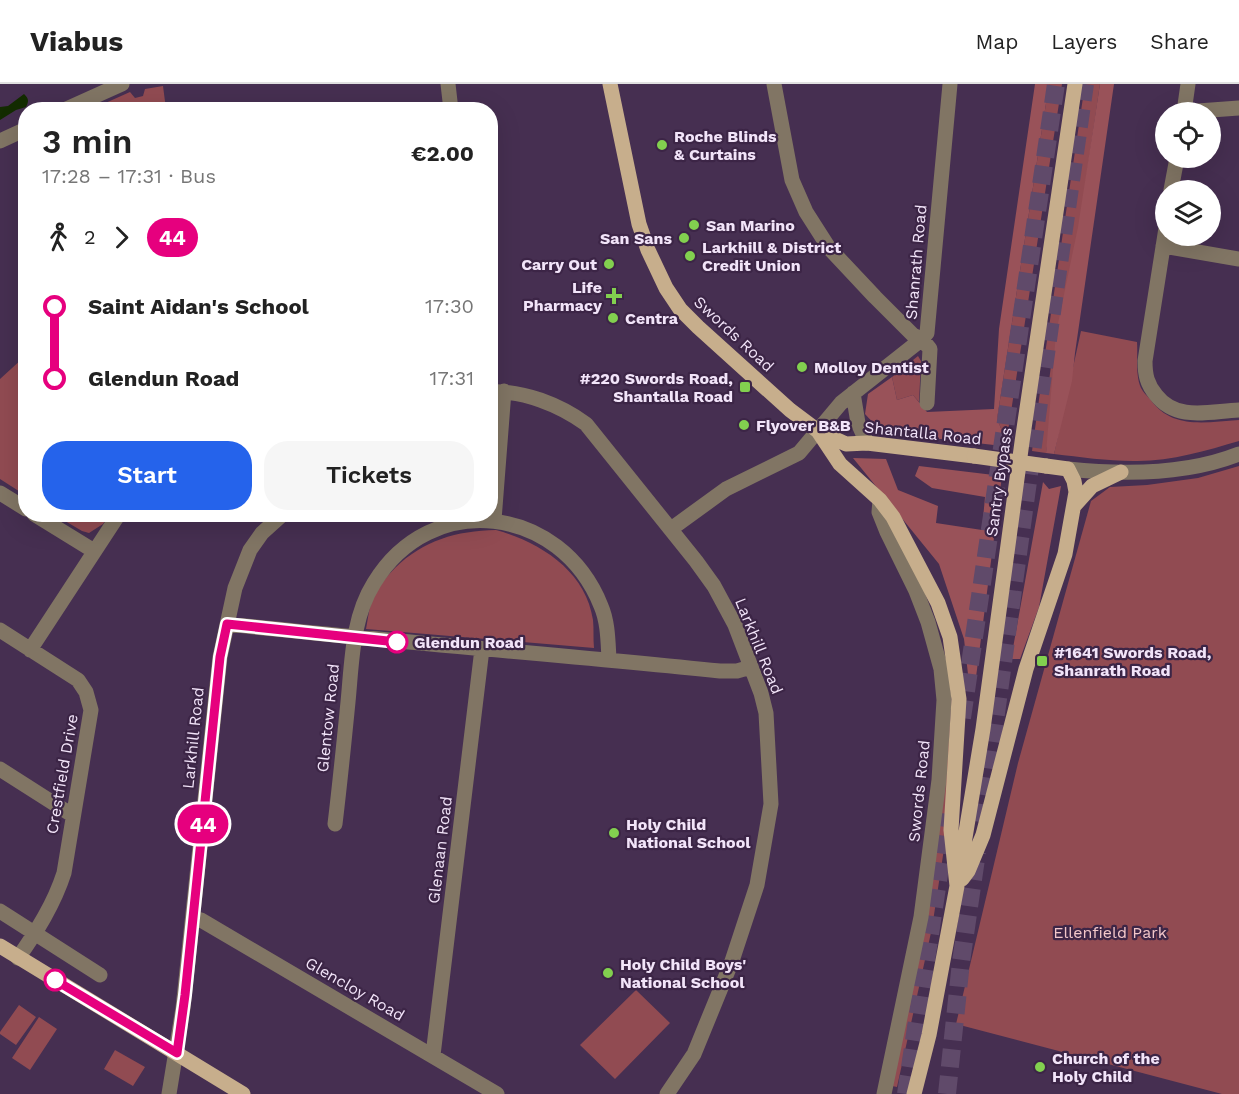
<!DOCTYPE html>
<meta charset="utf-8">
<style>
:root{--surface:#fff;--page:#f6f6f6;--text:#222;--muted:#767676;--line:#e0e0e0;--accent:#2563eb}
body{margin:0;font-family:"Work Sans",sans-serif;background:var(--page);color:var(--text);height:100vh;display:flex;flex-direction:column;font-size:22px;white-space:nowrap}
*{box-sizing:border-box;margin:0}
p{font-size:20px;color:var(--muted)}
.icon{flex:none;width:33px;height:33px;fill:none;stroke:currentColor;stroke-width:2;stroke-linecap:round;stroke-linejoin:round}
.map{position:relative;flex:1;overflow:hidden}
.side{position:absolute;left:18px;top:18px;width:480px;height:420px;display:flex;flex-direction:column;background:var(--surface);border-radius:24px;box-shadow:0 6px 24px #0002}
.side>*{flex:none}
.badge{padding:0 12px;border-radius:20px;font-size:21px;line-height:39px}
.tools{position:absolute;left:1155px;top:18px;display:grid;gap:12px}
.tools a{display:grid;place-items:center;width:66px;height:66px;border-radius:50%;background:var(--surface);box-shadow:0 6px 24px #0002;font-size:30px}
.map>.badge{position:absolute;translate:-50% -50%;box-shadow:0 0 0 3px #fff}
.legs{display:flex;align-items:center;gap:9px;height:66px;padding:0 24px;font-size:20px}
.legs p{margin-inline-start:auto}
.summary{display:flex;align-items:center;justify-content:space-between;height:102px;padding:0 24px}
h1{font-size:33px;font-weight:600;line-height:45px}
.primary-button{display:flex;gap:12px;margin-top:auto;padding:12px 24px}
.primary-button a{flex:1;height:69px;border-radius:24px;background:var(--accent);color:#fff;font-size:24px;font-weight:600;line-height:69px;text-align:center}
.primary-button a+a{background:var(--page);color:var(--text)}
ul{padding:0 24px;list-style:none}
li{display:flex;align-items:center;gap:21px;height:72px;font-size:22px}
li i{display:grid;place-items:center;width:9px;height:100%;margin:0 8px;background:currentColor}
li i::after{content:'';width:15px;height:15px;margin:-8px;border:4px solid;border-radius:50%;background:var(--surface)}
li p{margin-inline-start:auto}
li:first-child i{background:linear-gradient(#0000 50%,currentColor 0)}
li:last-child i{background:linear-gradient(currentColor 50%,#0000 0)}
header{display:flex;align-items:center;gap:36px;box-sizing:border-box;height:84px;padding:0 30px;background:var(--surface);border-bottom:2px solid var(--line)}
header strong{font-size:28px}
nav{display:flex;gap:33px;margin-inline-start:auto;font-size:21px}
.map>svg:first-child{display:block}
</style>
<header>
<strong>Viabus</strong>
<nav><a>Map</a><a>Layers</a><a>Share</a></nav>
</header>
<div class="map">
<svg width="1239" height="1010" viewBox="0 0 1239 1010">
<rect width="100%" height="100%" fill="#462f51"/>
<path fill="#914b52" d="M1049,0h13l-56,360 -10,-1 7,-10 -6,-14z
M1085,0h15l-54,369 -14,-2 8,-59 9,-11 2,-15 -6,-12z
M163,2l3,23h-74l38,-17 5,6 8,-2 2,-7z
M1081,247l56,11c1,14 -2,32 4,46 2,4 6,8 9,11 22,31 55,23 89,21v21c-34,10 -70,21 -106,20 -26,0 -53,-4 -79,-7z
M918,272l3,5 -2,41 -6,-7 -16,5 -5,-23z
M23,274l3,1 -1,136 -25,-16v-100z
M1239,382v628h-17l-266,-70 62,-261 73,-262 19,-14 37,-2 51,-7z
M55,431h54l-6,9 -14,9 -7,-2z
M496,446c44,12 90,41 97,90 1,9 0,19 1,28l-228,-19c2,-10 3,-22 7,-31 5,-11 14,-22 22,-30 29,-28 61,-37 101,-38z
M950,623l-3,122 -15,99 -35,159 -5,-1z
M636,906l34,33 -55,56 -35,-34z
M19,921l17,12 -20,28 -16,-11v-2z
M39,933l18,12 -27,41 -18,-12z
M115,966l30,17 -12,19 -29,-17z"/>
<path fill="#995259" d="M1035,0h14l-52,335 6,14 -9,12 -80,-9 -7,-6c-19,3 -30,-2 -42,-16l3,-20 24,-17 5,23 16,-5 14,17 67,-3 5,-80z
M1100,0h14l-39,269 -3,28 -18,73 -8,-1 10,-120 22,-106z
M853,374l33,1 12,31 40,16 -2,17 46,7 3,-33 -53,-9 -17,-12 4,-10 83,10 -27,209 -6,-2 -5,-44 -25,-75z
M1043,398l6,7 12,-3 -22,121 -19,52h-9z"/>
<path fill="#132c01" d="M24,10c5,5 5,7 2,13l-10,3 -16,10v-13l8,-1z"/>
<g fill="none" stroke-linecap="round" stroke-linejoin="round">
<path stroke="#604a6a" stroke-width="18" stroke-dasharray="18 9" stroke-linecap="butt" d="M962,634l94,-634
M981,738l57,-413 47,-325
M906,1010l42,-280
M947,1010l14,-132 16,-110"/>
<path stroke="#817564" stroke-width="15" d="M448,0l3,26
M774,0l18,96 14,32 23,36 46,49 38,38 9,4 8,10 -3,54
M64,26l58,-26
M1184,28l55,-4
M1184,28l4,-28
M0,57l26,-12
M1171,106l6,-32
M1166,144l-21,133c0,14 2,23 11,34 21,27 54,16 83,15
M1163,162l76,13
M490,308c33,-2 70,13 96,32l110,137 18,25 21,39 26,68 5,20 5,91 -14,81 -25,76 -38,93 -27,40
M853,309l5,30 9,20
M1068,385c56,6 118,6 171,-15
M0,409l26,16
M880,416l-1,12 8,20 29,59 12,31 13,47 3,31 -5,80 -18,137 -37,177
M34,430l60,37
M494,436l10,-129
M671,445l55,-40 73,-36 42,-50 81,-64 5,-6 23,-249
M227,540c164,18 329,30 493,47h17l14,-4
M0,546l78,50 8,12 5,18 -27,163c-10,31 -27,58 -46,85
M30,566l89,-136
M0,685l72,46
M335,740c5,-41 9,-82 13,-122 4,-41 4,-84 26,-119 57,-94 187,-78 227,23 7,16 7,36 8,53
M0,827l100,64
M193,834l8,2 296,174
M433,971l49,-406
M169,1010l14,-86 37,-351 15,-69 15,-38 12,-17 21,-19"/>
<path stroke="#c7ae8c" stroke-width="15" d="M610,0l29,140 9,26 18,38 14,21 18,18 92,83 28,21 22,33 40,36 13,17 45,86 12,34 9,62 -8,131 6,56 -28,149 -15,59
M818,347l28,13 21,-1 107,13
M1074,422l18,-20 29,-14
M960,784l23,-139 39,-287 53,-358
M962,795l6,-8 15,-36 43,-166 39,-115 11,-62 -2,-11 -6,-12 -22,-3
M0,862l243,148"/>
<path stroke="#c7ae8c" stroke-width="15" d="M974,372l72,10"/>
</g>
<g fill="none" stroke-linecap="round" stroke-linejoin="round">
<defs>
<path id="line-1" d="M55,896l122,73 8,-58 35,-338 7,-33 170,18"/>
</defs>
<use href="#line-1" stroke="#fff" stroke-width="14"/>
<use href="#line-1" stroke="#e6007e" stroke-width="9"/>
</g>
<g fill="#82d04f" stroke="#3c2546" stroke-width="2">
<circle cx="662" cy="61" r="6"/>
<circle cx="694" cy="141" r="6"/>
<circle cx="684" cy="154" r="6"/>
<circle cx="690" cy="172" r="6"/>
<circle cx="609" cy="180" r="6"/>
<path d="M611 203h6v6h6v6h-6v6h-6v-6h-6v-6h6z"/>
<circle cx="613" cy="234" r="6"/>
<circle cx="802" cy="283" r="6"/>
<rect x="739" y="297" width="12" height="12" rx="3"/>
<circle cx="744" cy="341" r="6"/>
<rect x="1036" y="571" width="12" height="12" rx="3"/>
<circle cx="614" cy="749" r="6"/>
<circle cx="608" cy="889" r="6"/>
<circle cx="1040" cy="983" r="6"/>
</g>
<g fill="#fff" stroke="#e6007e" stroke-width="3">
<circle cx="397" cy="558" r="10"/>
<circle cx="55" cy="896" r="10"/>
</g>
<g text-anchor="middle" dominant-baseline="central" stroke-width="4.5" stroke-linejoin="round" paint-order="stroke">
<g font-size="16" font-weight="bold" fill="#f2e4f9" stroke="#3c2546" text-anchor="start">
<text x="674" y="52">Roche Blinds<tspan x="674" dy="18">&amp; Curtains</tspan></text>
<text x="706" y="141">San Marino</text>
<text x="672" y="154" text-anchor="end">San Sans</text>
<text x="702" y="163">Larkhill &amp; District<tspan x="702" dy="18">Credit Union</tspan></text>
<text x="597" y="180" text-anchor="end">Carry Out</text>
<text x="602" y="203" text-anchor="end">Life<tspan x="602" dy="18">Pharmacy</tspan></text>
<text x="625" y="234">Centra</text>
<text x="814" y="283">Molloy Dentist</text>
<text x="733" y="294" text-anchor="end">#220 Swords Road,<tspan x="733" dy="18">Shantalla Road</tspan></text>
<text x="756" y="341">Flyover B&amp;B</text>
<text x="1054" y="568">#1641 Swords Road,<tspan x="1054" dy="18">Shanrath Road</tspan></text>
<text x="626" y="740">Holy Child<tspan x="626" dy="18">National School</tspan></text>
<text x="620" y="880">Holy Child Boys'<tspan x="620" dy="18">National School</tspan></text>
<text x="1052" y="974">Church of the<tspan x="1052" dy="18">Holy Child</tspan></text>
</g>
<g font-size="16" fill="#f2e4f9" stroke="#3c2546">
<text transform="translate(916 178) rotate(-85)">Shanrath Road</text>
<text transform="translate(734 250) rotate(43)">Swords Road</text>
<text transform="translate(923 349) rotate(6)">Shantalla Road</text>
<text transform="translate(999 398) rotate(-82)">Santry Bypass</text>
<text transform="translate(759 562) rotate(68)">Larkhill Road</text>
<text transform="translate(328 634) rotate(-84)">Glentow Road</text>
<text transform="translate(193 654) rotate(-84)">Larkhill Road</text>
<text transform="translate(62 690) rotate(-80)">Crestfield Drive</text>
<text transform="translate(919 707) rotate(-84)">Swords Road</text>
<text transform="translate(440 766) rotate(-83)">Glenaan Road</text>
<text transform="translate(355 905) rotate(30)">Glencloy Road</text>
</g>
<g font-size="16" font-weight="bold" fill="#f2e4f9" stroke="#3c2546" text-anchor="start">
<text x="414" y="558">Glendun Road</text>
</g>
<g font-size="16" fill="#f3c7c9" stroke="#3c2546">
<text x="1110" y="848">Ellenfield Park</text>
</g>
</g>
</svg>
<div class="tools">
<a><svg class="icon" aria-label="locate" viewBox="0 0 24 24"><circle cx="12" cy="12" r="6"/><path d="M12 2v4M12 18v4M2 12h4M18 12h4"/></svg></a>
<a><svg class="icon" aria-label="layers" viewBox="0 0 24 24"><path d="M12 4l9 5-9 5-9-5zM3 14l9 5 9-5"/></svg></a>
</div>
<b class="badge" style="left:203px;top:740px;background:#e6007e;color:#fff">44</b>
<section class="side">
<div class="summary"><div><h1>3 min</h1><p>17:28 – 17:31 · Bus</p></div><b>€2.00</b></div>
<div class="legs"><svg class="icon" aria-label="walk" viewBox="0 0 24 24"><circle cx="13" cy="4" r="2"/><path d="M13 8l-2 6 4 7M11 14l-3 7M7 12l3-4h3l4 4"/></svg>2<svg class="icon" aria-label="forward" viewBox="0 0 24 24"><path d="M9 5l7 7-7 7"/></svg><b class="badge" style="background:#e6007e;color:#fff">44</b></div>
<ul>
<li><i style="color:#e6007e"></i><b>Saint Aidan's School</b><p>17:30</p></li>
<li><i style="color:#e6007e"></i><b>Glendun Road</b><p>17:31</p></li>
</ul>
<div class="primary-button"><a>Start</a><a>Tickets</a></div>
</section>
</div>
